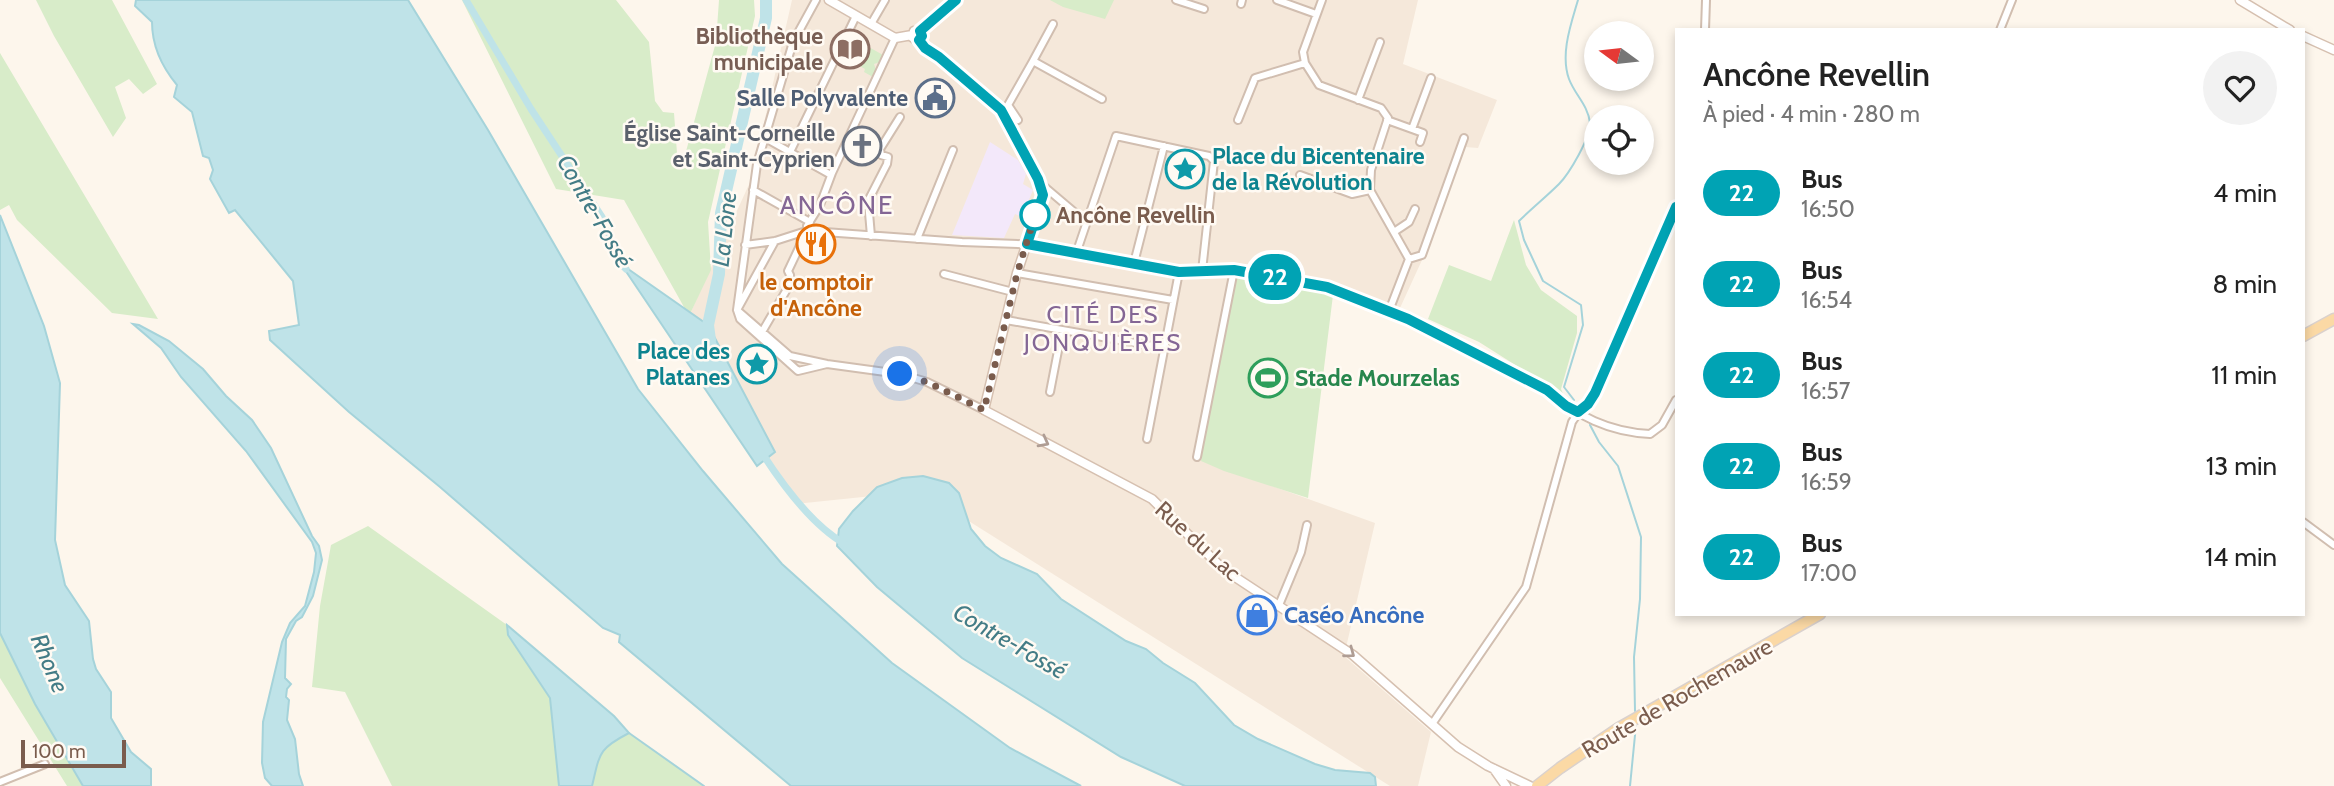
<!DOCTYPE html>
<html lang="fr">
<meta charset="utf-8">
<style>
:root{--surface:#fff;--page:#f2f2f2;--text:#222;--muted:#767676}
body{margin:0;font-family:Cabin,sans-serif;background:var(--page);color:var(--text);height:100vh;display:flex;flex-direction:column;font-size:26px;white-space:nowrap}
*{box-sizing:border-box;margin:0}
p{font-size:23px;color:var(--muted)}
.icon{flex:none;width:38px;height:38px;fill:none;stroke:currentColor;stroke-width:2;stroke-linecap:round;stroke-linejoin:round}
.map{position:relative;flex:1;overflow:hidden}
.panel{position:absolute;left:1675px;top:28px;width:630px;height:588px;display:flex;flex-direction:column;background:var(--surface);border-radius:0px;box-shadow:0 4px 10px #0003}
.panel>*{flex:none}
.badge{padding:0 14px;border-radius:23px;font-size:24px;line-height:46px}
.needle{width:46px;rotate:285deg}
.controls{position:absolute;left:1584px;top:21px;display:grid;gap:14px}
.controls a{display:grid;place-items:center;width:70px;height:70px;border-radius:50%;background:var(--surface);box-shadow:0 4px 10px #0003;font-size:35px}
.scale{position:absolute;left:21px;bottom:18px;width:105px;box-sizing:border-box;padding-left:7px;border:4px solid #7a5c4d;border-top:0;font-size:19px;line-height:24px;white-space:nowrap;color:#7a5c4d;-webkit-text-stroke:5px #fffaf3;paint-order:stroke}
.you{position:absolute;width:35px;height:35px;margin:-18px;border:5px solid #fff;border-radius:50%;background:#1a73e8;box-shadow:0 0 0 10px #1a73e833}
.map>.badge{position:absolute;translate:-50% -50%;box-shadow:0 0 0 4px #fff}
.round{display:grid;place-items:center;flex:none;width:74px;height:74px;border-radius:37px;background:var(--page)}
.summary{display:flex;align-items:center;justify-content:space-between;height:119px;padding:0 28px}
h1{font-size:33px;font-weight:600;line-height:52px}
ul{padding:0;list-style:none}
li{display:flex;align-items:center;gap:21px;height:91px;padding:0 28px}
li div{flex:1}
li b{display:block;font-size:26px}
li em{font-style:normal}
li .badge{min-width:77px;font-weight:700;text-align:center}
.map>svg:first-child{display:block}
</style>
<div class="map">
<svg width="2334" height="786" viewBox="0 0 2334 786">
<rect width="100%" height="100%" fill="#fdf6ec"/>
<path fill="#f5e8da" d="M792,0h626l-15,64 94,36 -19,48 -13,-1 -43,113 -22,48 -143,-37 -13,10 -22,77 -20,86 1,17 172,62 -31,133 87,76 -13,54h-28l-469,-295 -126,13 -106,-188 62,-136z"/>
<path fill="#f3e8fa" d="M990,142l28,18 8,14 -3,10 10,6 -11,27 -7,-3 -11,24 -52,-3z"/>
<path fill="#d8ecc9" d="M36,0h76l45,84 -14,10 -14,-15 -14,8 11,31 -13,19 -59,-101z
M462,0h154l33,42 6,59 8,11 11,1 3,40 8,2 31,-113 3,-42h35l1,16 -47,206 3,48 -22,46 -65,-116 -68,-11z
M1050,0h64l-9,19 -42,-12z
M855,42l9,7 3,-3 16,9 -3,7 -6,2 2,6 -3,7 -9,-5 1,-3 -18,-10z
M0,53l158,266 -46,-6 -95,-93 -8,-15 -9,5z
M1514,220l12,45 15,25 36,26v17l-16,56 3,7 -85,-54 -51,-23 21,-54 42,16z
M1230,276c36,1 69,8 103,19l-25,203 -84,-27 -23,-10z
M368,526l139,99 1,10 42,63 9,88h-167l-47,-94 -33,-5 8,-81 11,-61z
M0,633l35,71 48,82h-16l-67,-108z
M629,733l75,53h-112c8,-33 6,-37 37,-53z"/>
<path fill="#bfe3e8" stroke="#a5d3da" stroke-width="2" d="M136,0h272l80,130 150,259 65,82 79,93 110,99 118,85 71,38h-290l-172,-144 1,-7 -17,-7 -163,-141 -91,-75 -79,-72 -1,-9 30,-6 -6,-44 -58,-71 -6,3 -19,-34 3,-9 -4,-12 -6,-2 -11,-44 -18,-15 3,-12c-15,-18 -25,-38 -25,-63l-17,-16z
M0,215l44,111 16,57 -5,157 10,45 24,36 4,38 3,10 15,23v26l20,34 20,17v17h-68l-48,-82 -35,-71z
M621,264l87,61 67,127 -18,14z
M133,324l6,1 30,16 34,28 23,27 26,24 19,28 41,88 7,10 3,14 -9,36 -11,21 -6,4 -10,18 -1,39 6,6 -4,5 -1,8 3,3 -2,20 8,19 4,35 4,12h-31l-7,-8 -3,-15 1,-41 19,-80 8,-19 15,-17 9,-34 2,-19 -4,-11 -66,-91 -65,-74 -20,-29z
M923,476l26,7 10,10 12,36 14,17 16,12 36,16 24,25 65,42 20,8 17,14 32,20 39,42 24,14 57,25 20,6 35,3 5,4 1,9h-191l-64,-29 -159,-99 -85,-71 -40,-41 2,-17 14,-18 24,-24 25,-9z
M507,625l107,91 15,17c-31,16 -29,20 -37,53h-33l-9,-88 -42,-63z"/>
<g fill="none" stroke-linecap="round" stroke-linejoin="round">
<path stroke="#a5d3da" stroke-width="2" d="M1574,400l-10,-13 19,-62 -2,-20 -38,-24 -19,-41 -5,-19c13,-13 27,-24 40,-37 10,-10 32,-47 31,-61 -2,-18 -15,-28 -21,-44 -9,-25 2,-55 9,-79
M1590,425l9,17 19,24 23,71 -1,62 -6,58 1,54
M629,733l75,53
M1630,786l6,-61"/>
<path stroke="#bfe3e8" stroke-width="7" d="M466,0l65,109 71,108 19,47 5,5
M762,453c20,31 51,73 83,91"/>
<path stroke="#bfe3e8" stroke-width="12" d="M710,340l-2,-15 11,-51 2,-61 45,-195v-18"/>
<defs>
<path id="street" d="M816,0l-23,42 -36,122 -20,146 3,9 58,52 29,-7
M1176,0l28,9
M1277,0l39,14
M1322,0l-19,52 2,11 14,22 62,23 7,10 -17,52 -1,20 39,69 -20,52
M1241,4l1,-4
M871,24l14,-24
M1705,30l1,-30
M2000,30l12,-30
M1033,61l20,-37
M1358,100l22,-58
M1018,120l-10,-15 25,-44 69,38
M1238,120l17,-42 50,-15
M1387,120l25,9 19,-51
M1412,129l11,4 -3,9
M765,138l66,37
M790,152l66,-136
M1300,175l52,19 18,-4
M1040,183l46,39
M753,190l57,32
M807,226l13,-21 12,-32 63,-135
M811,231l151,11 81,3 136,27 55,-2 69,11 24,6 81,32 139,71c30,26 62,42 103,44l12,-9 14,-25
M1394,232l15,-10 6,-13
M871,236l-3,-35 19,-37 1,-7 -7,-2 -1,-6 20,-32
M917,239l36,-89
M775,241l-38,69 53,46 37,8 73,10 27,8 57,28
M745,245l30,-4 28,-9
M1077,251l39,-115 93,20 5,5 -12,110
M1409,259l13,-4 42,-117
M1134,263l30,-117
M1017,273l156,27
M944,274l69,18
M790,275l-2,-4 17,-36
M1006,320l158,28
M762,332l28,-48
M1050,392l12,-62
M1147,439l32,-167
M1197,457l37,-187
M2303,522l31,23
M1279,605l22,-53 6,-27
M1432,724l94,-137 46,-165c7,-11 16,-18 23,-29l81,-186
M0,782l45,-18"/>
<path id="secondary" d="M829,0l66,38 17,-3
M956,0l-36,31h-6l-2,6c24,17 66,47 87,71 10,11 15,29 22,43 9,16 22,30 21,48
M2240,0l50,30
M2303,36l31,14
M1043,195l-26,78 -33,137 168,89 71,70 130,86 105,92 30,19 42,20
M1494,769l12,17"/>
<path id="primary" d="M2303,336l31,-17
M1537,786l23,-18 59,-40 201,-114"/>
</defs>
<use href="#street" stroke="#d1beb0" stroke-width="10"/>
<use href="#secondary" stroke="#d6c0b0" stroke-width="11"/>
<use href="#primary" stroke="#dad1cd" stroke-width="13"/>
<use href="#street" stroke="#fff" stroke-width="6"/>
<use href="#secondary" stroke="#fff" stroke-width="8"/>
<use href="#primary" stroke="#fbd9a5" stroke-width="10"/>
</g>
<defs><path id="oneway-chevron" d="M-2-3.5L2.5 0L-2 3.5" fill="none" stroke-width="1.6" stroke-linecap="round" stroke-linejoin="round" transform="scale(1.75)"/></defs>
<g stroke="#af9d94">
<use href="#oneway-chevron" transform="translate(1044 442) rotate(28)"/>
<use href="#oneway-chevron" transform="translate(1350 653) rotate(37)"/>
</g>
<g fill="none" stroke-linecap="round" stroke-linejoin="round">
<defs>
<path id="line" d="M956,0l-36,31 2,5 -3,4 6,8 14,9 62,53 37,69 5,16 -16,49 152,28 55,-2 93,17 81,32 139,71 19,16 12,6 10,-8 7,-11 81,-186"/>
</defs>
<use href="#line" stroke="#fff" stroke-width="16"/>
<use href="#line" stroke="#00a3b4" stroke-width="10"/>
<path stroke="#7a5c4d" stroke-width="7" stroke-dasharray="0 12.6" d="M900,374l27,8 57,28 33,-136 18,-59"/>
</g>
<defs>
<symbol id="library-ring" viewBox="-11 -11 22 22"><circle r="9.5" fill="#fffaf3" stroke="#8d6e63" stroke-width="1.5"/><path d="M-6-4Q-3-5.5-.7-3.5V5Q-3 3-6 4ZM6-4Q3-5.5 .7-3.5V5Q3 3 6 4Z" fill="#8d6e63"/></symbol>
<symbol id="civic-ring" viewBox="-11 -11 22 22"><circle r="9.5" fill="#fffaf3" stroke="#5c6f8a" stroke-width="1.5"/><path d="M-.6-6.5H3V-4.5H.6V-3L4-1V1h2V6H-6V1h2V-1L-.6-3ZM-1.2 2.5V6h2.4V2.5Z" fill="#5c6f8a"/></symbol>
<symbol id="church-ring" viewBox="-11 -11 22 22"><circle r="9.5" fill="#fffaf3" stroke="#6b7280" stroke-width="1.5"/><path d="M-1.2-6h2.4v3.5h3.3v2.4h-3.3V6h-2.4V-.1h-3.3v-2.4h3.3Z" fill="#6b7280"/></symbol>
<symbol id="sight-ring" viewBox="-11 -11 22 22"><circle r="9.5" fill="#fffaf3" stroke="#0f9aa8" stroke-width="1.5"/><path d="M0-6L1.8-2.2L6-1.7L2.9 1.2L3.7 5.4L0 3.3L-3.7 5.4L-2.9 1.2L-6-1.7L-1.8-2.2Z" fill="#0f9aa8"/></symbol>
<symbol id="restaurant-ring" viewBox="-11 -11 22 22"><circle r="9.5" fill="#fffaf3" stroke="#e8710a" stroke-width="1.5"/><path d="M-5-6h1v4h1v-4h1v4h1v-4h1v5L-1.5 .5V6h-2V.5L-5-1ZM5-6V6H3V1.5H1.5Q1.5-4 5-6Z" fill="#e8710a"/></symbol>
<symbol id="stadium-ring" viewBox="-11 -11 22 22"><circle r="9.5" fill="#fffaf3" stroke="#2e9e5b" stroke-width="1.5"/><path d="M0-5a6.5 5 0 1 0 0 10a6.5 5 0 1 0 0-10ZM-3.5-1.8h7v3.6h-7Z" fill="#2e9e5b"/></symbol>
<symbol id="shop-ring" viewBox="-11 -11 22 22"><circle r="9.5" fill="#fffaf3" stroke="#3f7fe0" stroke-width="1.5"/><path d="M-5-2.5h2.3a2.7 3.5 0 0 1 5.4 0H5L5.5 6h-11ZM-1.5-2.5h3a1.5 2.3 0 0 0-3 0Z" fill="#3f7fe0"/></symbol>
</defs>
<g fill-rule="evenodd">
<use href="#library-ring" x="828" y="27" width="44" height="44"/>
<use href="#civic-ring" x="913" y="76" width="44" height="44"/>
<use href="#church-ring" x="840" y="124" width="44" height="44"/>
<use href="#sight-ring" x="1163" y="147" width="44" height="44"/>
<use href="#restaurant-ring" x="794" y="222" width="44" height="44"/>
<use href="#sight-ring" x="735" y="342" width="44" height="44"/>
<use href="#stadium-ring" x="1246" y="356" width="44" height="44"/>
<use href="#shop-ring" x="1235" y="593" width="44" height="44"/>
</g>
<circle fill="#fff" stroke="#00a3b4" stroke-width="3.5" cx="1035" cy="215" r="14"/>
<g text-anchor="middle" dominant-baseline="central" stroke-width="5" stroke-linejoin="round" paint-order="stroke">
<g font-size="23" font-weight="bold" fill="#785e54" stroke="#fffaf3" text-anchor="end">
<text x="823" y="36">Bibliothèque<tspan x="823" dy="26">municipale</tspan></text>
</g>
<g font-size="23" font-weight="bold" fill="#4e5e75" stroke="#fffaf3" text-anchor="end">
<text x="908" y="98">Salle Polyvalente</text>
</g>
<g font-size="23" font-weight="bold" fill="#5b616d" stroke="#fffaf3" text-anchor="end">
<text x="835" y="133">Église Saint-Corneille<tspan x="835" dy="26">et Saint-Cyprien</tspan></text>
</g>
<g font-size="23" font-weight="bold" fill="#0d838f" stroke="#fffaf3" text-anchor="start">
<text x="1212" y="156">Place du Bicentenaire<tspan x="1212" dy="26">de la Révolution</tspan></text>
<text x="730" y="351" text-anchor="end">Place des<tspan x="730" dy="26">Platanes</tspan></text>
</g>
<g font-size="23" font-weight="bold" fill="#7a5c4d" stroke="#fffaf3" text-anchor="start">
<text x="1056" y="215">Ancône Revellin</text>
</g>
<g font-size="23" font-weight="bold" fill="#c56008" stroke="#fffaf3">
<text x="816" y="282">le comptoir<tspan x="816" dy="26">d'Ancône</tspan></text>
</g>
<g font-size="23" font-weight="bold" fill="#27864d" stroke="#fffaf3" text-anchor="start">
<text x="1295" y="378">Stade Mourzelas</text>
</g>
<g font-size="23" fill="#7a5c4d" stroke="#fffaf3">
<text transform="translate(1198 541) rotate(42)">Rue du Lac</text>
<text transform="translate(1677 698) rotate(-30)">Route de Rochemaure</text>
</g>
<g font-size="23" font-weight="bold" fill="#366cbe" stroke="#fffaf3" text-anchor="start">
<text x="1284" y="615">Caséo Ancône</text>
</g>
<g font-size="24" font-style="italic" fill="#437c86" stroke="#fffaf3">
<text transform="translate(595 211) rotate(60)">Contre-Fossé</text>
<text transform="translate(724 229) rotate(-84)">La Lône</text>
<text transform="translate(1010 641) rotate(30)">Contre-Fossé</text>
<text transform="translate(50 663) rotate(67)">Rhone</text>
</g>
<g font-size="24" letter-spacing="2" fill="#846695" stroke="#fffaf3">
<text x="1103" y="314">CITÉ DES<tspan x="1103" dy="28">JONQUIÈRES</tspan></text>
</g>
<g font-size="26" letter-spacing="2" fill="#846695" stroke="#fffaf3">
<text x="837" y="205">ANCÔNE</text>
</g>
</g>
</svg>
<div class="controls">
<a><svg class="needle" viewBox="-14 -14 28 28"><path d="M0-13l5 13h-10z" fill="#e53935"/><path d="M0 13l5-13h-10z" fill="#767676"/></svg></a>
<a><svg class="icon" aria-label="locate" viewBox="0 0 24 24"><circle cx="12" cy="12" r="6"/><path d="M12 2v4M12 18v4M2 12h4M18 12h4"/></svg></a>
</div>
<div class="scale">100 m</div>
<div class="you" style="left:900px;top:374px"></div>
<b class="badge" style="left:1275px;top:277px;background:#00a3b4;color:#fff">22</b>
<section class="panel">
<div class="summary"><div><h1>Ancône Revellin</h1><p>À pied · 4 min · 280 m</p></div><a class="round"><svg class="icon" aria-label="heart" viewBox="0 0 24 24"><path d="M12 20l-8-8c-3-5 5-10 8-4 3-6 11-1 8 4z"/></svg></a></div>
<ul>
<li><span class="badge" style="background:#00a3b4;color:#fff">22</span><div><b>Bus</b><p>16:50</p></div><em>4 min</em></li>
<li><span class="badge" style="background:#00a3b4;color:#fff">22</span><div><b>Bus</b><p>16:54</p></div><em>8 min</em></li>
<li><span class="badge" style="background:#00a3b4;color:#fff">22</span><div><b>Bus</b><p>16:57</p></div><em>11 min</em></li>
<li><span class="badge" style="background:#00a3b4;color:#fff">22</span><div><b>Bus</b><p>16:59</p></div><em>13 min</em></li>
<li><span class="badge" style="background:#00a3b4;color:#fff">22</span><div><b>Bus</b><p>17:00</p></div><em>14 min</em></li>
</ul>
</section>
</div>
